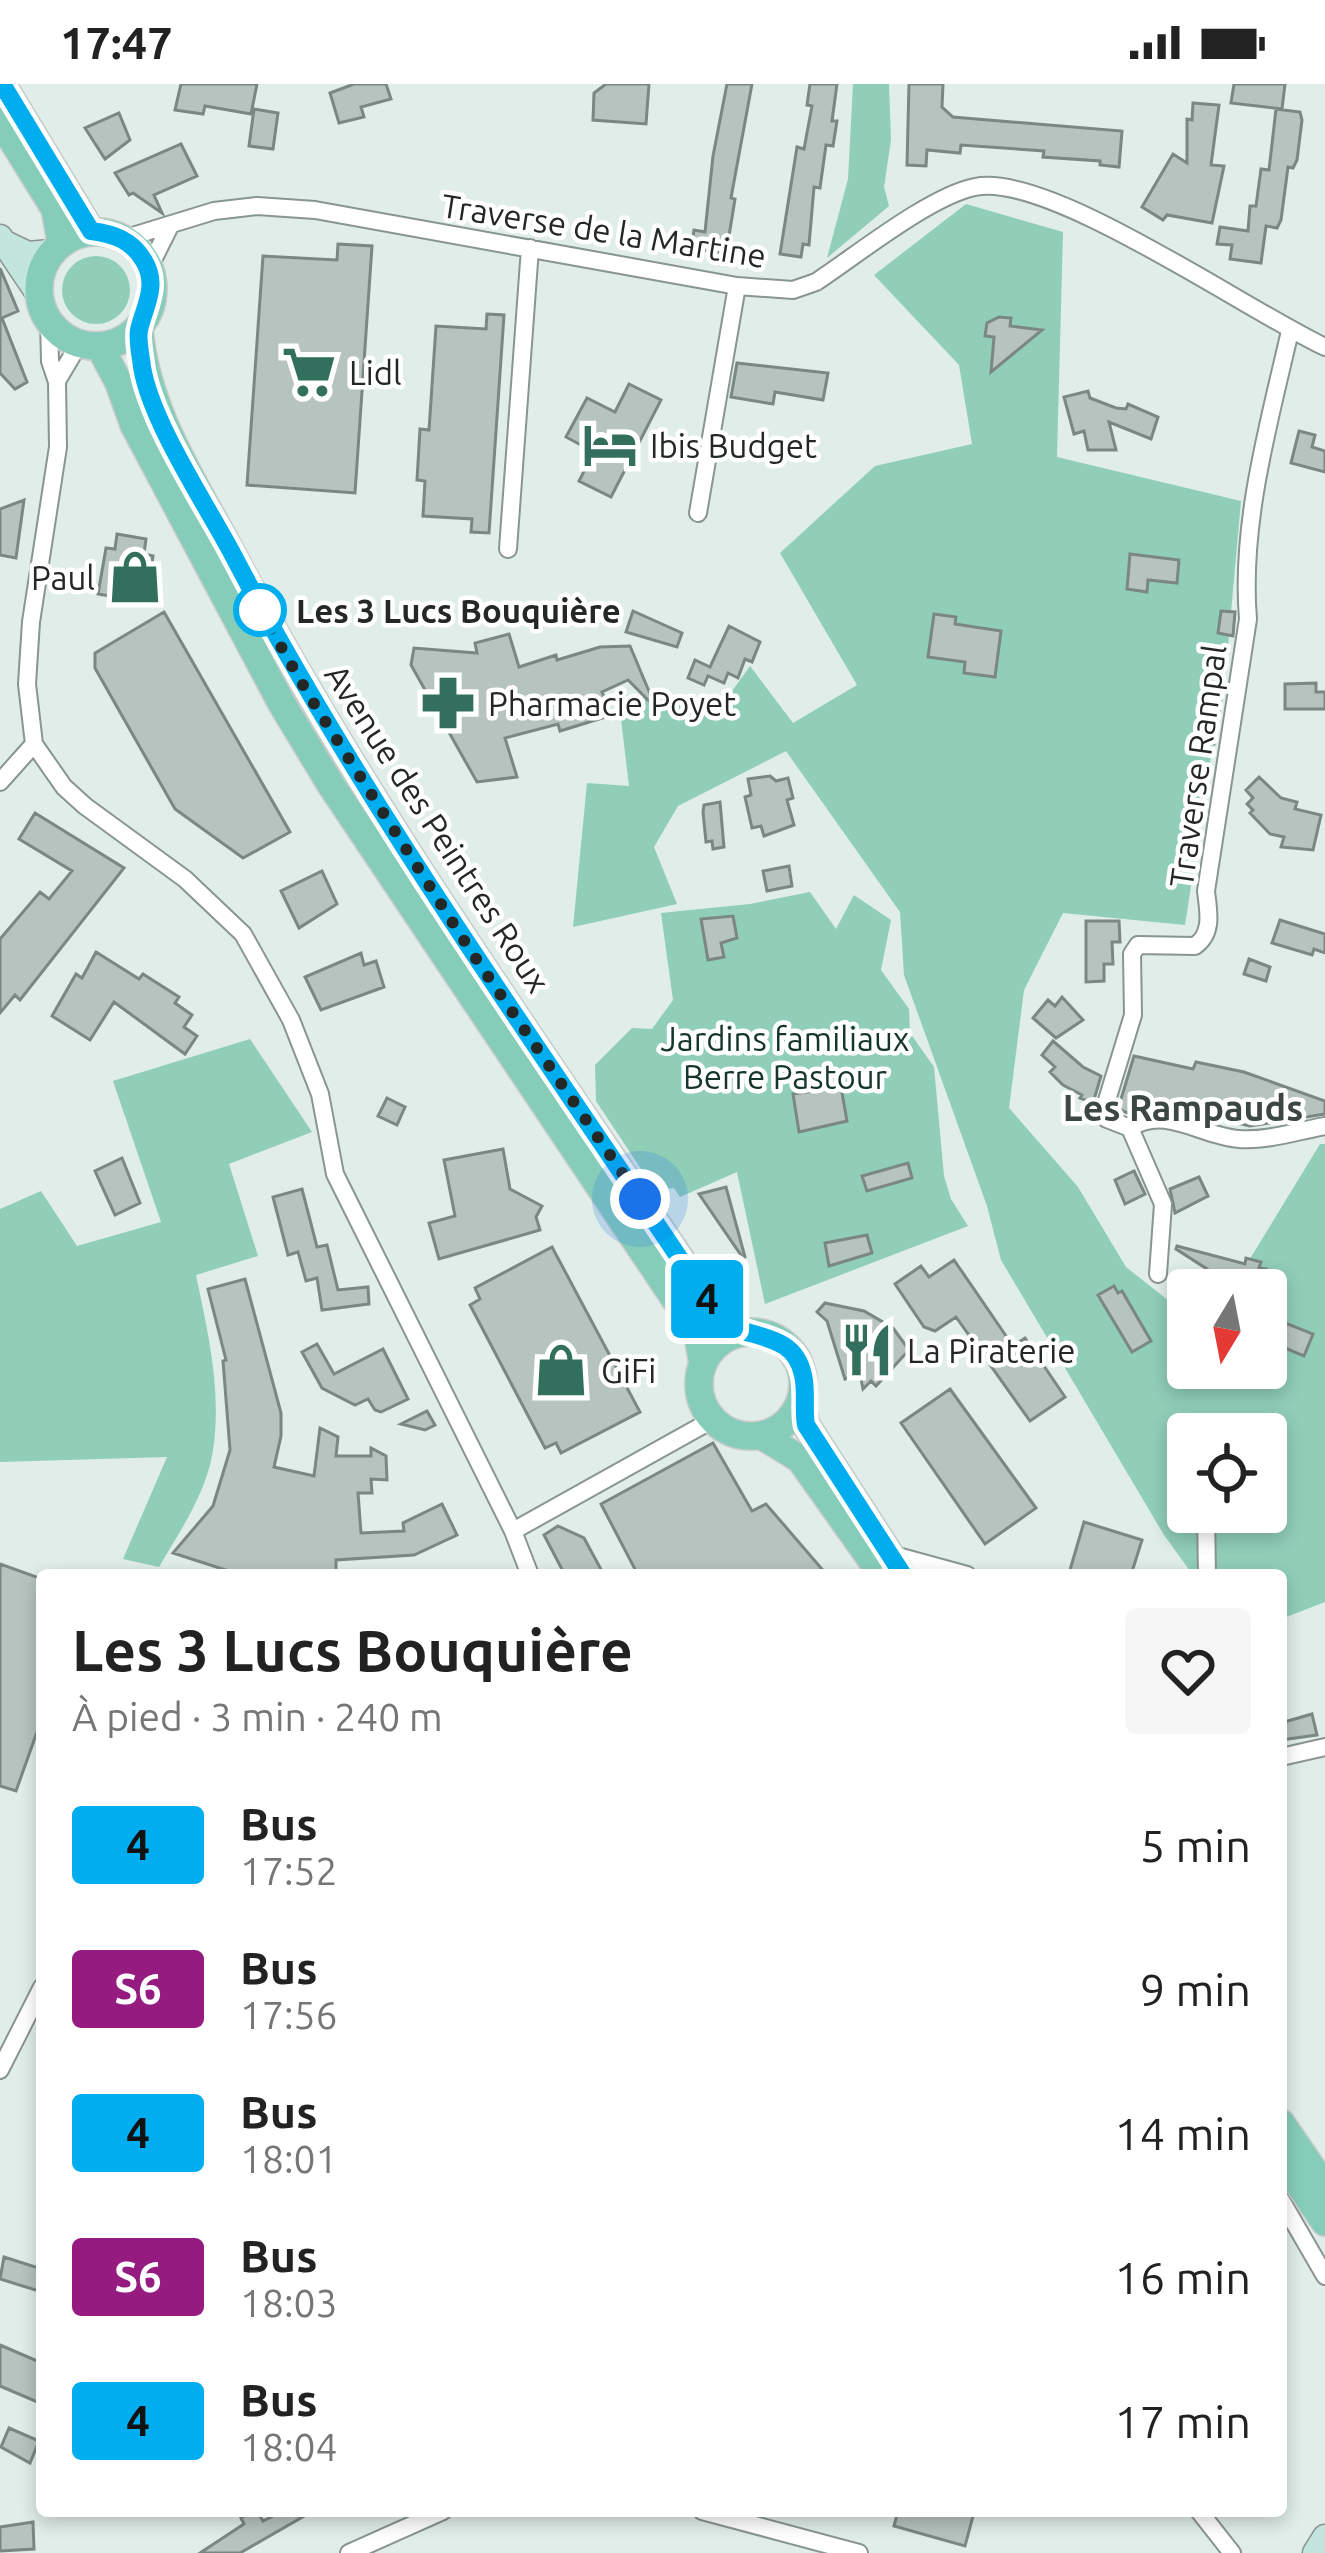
<!DOCTYPE html>
<html lang="fr">
<meta charset="utf-8">
<style>
:root{--surface:#fff;--page:#f6f6f6;--text:#222;--muted:#767676}
body{margin:0;font-family:Ubuntu,sans-serif;background:var(--page);color:var(--text);height:100vh;display:flex;flex-direction:column;font-size:45px;white-space:nowrap}
*{box-sizing:border-box;margin:0}
p{font-size:39px;color:var(--muted)}
.icon{flex:none;width:66px;height:66px;fill:none;stroke:currentColor;stroke-width:2;stroke-linecap:round;stroke-linejoin:round}
.map{position:relative;flex:1;overflow:hidden}
.details{position:absolute;left:36px;top:1485px;width:1251px;height:948px;display:flex;flex-direction:column;background:var(--surface);border-radius:12px;box-shadow:0 6px 18px #0003}
.details>*{flex:none}
.badge{padding:0 24px;border-radius:9px;font-size:42px;line-height:78px}
.needle{width:78px;rotate:190deg}
.controls{position:absolute;left:1167px;top:1185px;display:grid;gap:24px}
.controls a{display:grid;place-items:center;width:120px;height:120px;border-radius:12px;background:var(--surface);box-shadow:0 6px 18px #0003;font-size:60px}
.you{position:absolute;width:60px;height:60px;margin:-30px;border:9px solid #fff;border-radius:50%;background:#1a73e8;box-shadow:0 0 0 18px #1a73e833}
.map>.badge{position:absolute;translate:-50% -50%;box-shadow:0 0 0 6px #fff}
.round{display:grid;place-items:center;flex:none;width:126px;height:126px;border-radius:12px;background:var(--page)}
.head{display:flex;align-items:center;justify-content:space-between;height:204px;padding:0 36px}
h1{font-size:57px;font-weight:700;line-height:90px}
ul{padding:0;list-style:none}
li{display:flex;align-items:center;gap:36px;height:144px;padding:0 36px}
li div{flex:1}
li b{display:block;font-size:45px}
li em{font-style:normal}
li .badge{min-width:132px;font-weight:700;text-align:center}
.status{display:flex;justify-content:space-between;align-items:center;height:84px;padding:0 60px;background:var(--surface);direction:ltr}
.status svg{height:33px;fill:currentColor}
.map>svg:first-child{display:block}
</style>
<div class="status"><b>17:47</b><svg viewBox="0 0 49 12"><path d="M0 12V9h3v3zM5 12V6h3v6zM10 12V3h3v9zM15 12V0h3v12zM26 1h20v11H26zM47 4h2v5h-2z"/></svg></div>
<div class="map">
<svg width="1325" height="2469" viewBox="0 0 1325 2469">
<rect width="100%" height="100%" fill="#e0ede8"/>
<path fill="#90ceb8" fill-rule="evenodd" d="M853,0h36l2,56 -7,47 5,19 -62,52 21,-79z
M966,120l97,28 -6,225 184,44 -13,145 -43,279 -122,-12 -39,77 -15,118 69,79 48,80 62,49v52h78v-78h-35l89,-146h5v458l-44,17v-44h-88l-29,-40 -163,-275 -14,-54 -83,-231 -4,-63 -114,-161 -108,55 -24,41 23,57 -104,23 14,-144 42,3 -11,-92 104,11 28,-39 43,57 64,-38 -77,-132 95,-87 97,-22 -13,-79 -85,-90zM1188,1350h78v78h-78z
M62 206a34 34 0 1 1 68 0a34 34 0 1 1-68 0Z
M810,808l26,37 18,-34 37,25 -10,50 28,39 1,24 24,34 10,109 7,23 17,27 -203,78 -28,-132 -57,25 -6,-9 -19,2 -59,-89 -1,-36 37,-37 20,1 21,-29 -12,-87 89,-9z
M250,955l62,93 -83,32 29,92 -62,19c12,58 26,116 17,175 -6,42 -33,81 -54,117l-36,-8 44,-102 -167,5v-253l41,-18 36,55 84,-24 -48,-141z"/>
<path fill="#b6c3be" stroke="#7b8783" stroke-width="3" d="M181,0h76l-6,30 -46,-8 -2,8 -28,-4z
M354,0h32l5,15 -30,8 3,10 -25,6 -9,-30z
M606,0h43l-3,40 -53,-4 1,-27z
M727,0h25l-21,114 4,1 -9,55 -35,-6 3,-18 11,2 8,-76z
M810,0h27l-5,37h5l-4,25 -7,-1 -6,43 -6,-1 -5,58 -6,-1 -2,13 -21,-3 17,-107 7,2 8,-43 -5,-1z
M909,0h34l-1,23 11,10 169,14 -3,36 -19,-2v-4l-57,-4 1,-6 -83,-6 -1,8 -33,-3 -1,16 -19,-1z
M1234,0h51l-3,25 -51,-6z
M1193,19l26,2 -8,60 13,1 -12,57 -45,-8 -4,5 -21,-13 31,-53 14,9v-44l5,1z
M254,25l24,4 -5,36 -24,-3z
M1276,25l24,3 2,8 -5,40 -4,8 -5,-1 -7,53 -4,8 -11,-2 -5,37 -31,-4 2,-14 -15,-1 3,-17 28,4 2,-25h6l5,-37 8,1z
M119,29l11,27 -25,19 -20,-31z
M181,60l16,32 -43,19 8,18 -29,-20 -4,2 -14,-22z
M338,160l34,2 -17,247 -108,-8 16,-229 74,4z
M0,184l18,43 -16,7 25,64 -12,7 -15,-16z
M487,230l17,1 -15,218 -18,-1 1,-13 -49,-3 2,-35 -8,-1 3,-51 9,1 7,-104 50,3z
M999,233l12,1 -1,8 32,4 -51,42 3,-35 -9,-1 2,-13z
M737,279l91,10 -5,27 -48,-8 -2,12 -42,-7z
M629,300l32,16 -50,97 -32,-16 15,-29 -28,-15 21,-39 28,14z
M1088,307l2,7 26,10 10,1 2,-5 30,13 -7,22 -42,-17 7,28h-28l-4,-19 -10,3 -10,-37z
M1299,347l16,4 -3,12 13,4v21l-34,-9z
M24,416l-8,58 -16,-3v-46z
M117,450l29,5 -2,15 9,2 -6,46 -49,-8 8,-46 9,1z
M1130,470l49,6 -2,23 -29,-3 -1,12 -20,-3z
M633,527l49,22 -5,14 -51,-15z
M1221,527l14,1 -2,24 -15,-3z
M164,528l126,220 -47,26 -68,-49 -80,-141v-15z
M934,530l22,3 -1,7 46,7 -6,46 -31,-4 1,-11 -37,-5z
M729,542l31,16 -8,20 -7,-3 -7,19 -10,-5 -4,10 -16,-7 -4,9 -16,-7 7,-18 15,7z
M509,550l10,33 37,-12 1,5 43,-13 30,-1 26,62 -28,-28 -26,12 10,23 -52,16 -2,-7 -53,14 12,39 -40,5 -66,-117 3,-17 63,5 -2,-10z
M1316,599v9h9v17h-40v-25z
M1203,607l19,3 -8,50 -20,-4z
M770,692l6,5 12,-3 5,20 -6,2 7,25 -30,11 -3,-10 -9,2 -7,-31 6,-2 -3,-16z
M1259,693l22,21 16,4 -2,7 26,6 -8,35 -32,-3 3,-10 -14,-3 -20,-21 3,-3 -6,-6 6,-6 -7,-8z
M720,718l4,45 -11,2 -1,-8 -6,1 -3,-30 1,-7z
M35,729l89,55 -104,132 -5,-5 -15,18v-74l40,-47 9,7 23,-28 -53,-32z
M789,782l3,20 -25,5 -4,-20z
M322,787l15,33 -38,24 -18,-37z
M733,832l4,22 -16,5 3,14 -16,3 -7,-41z
M1280,836l45,14v19l-11,-4 -2,6 -40,-12z
M1086,837h33l1,21h-8l1,22h-9v17l-18,1z
M96,868l43,27 4,-5 36,23 -4,6 17,12 -8,12 13,9 -12,18 -71,-52 -24,38 -38,-24 24,-42 6,4z
M361,869l3,12 12,-4 8,26 -63,23 -16,-33z
M1249,875l21,8 -4,14 -22,-7z
M1062,913l21,23 -27,18 -23,-20 15,-18 7,6z
M1053,957l30,26 18,9 -8,27 -13,-5 2,-3 -19,-10 -13,-13 5,-5 -13,-12z
M1134,972l59,13 3,-7 48,10 81,29v13l-75,12 -79,-18 -16,-1 -25,7 -12,-5z
M841,1003l6,34 -48,11 -6,-38z
M387,1014l18,9 -8,18 -19,-9z
M503,1065l7,40 32,17 -6,11 4,13 -101,29 -10,-36 26,-7 -11,-56z
M122,1074l18,45 -25,12 -20,-44z
M908,1079l4,15 -45,13 -5,-15z
M1134,1087l11,23 -20,10 -10,-24z
M1199,1093l9,19 -33,17 -5,-24z
M726,1103l19,70 -2,1 -44,-64z
M302,1105l15,58 10,-2 11,45 30,-3 1,17 -47,6 -5,-32 -11,3 -8,-29 -10,3 -15,-58z
M867,1151l5,18 -43,13 -4,-23z
M1177,1162l68,18 1,-6 15,4 -2,6 7,1 -5,21h-39l-9,-4 2,-7 -10,-3 2,-7 -31,-20z
M552,1163l88,165 -79,41 -5,-10 -11,5 -75,-143 10,-6 -5,-11z
M954,1176l59,86 12,-8 40,59 -35,24 -74,-104 -21,14 -11,-4 -29,-43 26,-18 8,11z
M245,1195l36,134v23l-7,31 40,9 6,-48 18,9 -2,19h35v-8l15,8 1,24 -16,-1 1,14h-14l3,40 43,-2 -1,-8 39,-19 15,31 -43,20 -78,5v15h-95l-68,-22 40,-47 17,-56 -7,-89 3,-1 -18,-71z
M1114,1202l4,7 4,-2 29,50 -19,11 -34,-57z
M825,1219l39,8 29,17 16,22 -33,36 -5,-5 -8,8 -3,-15 -15,5 -18,-58 -10,-9z
M1270,1233l43,17 -9,22 -38,-16z
M317,1260l17,30 49,-25 25,50 -27,13 -6,-2 -7,-11 -13,6 -33,-17 -20,-36z
M950,1305l86,119 -51,36 -84,-121z
M427,1327l8,14 -10,5 -24,-6z
M713,1359l39,68 14,-7 61,71h-189l-37,-71z
M1084,1438l58,18 -11,35h-44l-17,-5z
M558,1442l26,12 20,37h-39l-21,-40z
M0,1480l42,15v139l-26,73 -16,-5z
M1312,1630l5,21 -36,5v-17z
M4,2173l38,12v23l-42,-13z
M0,2261l42,18v41l-42,-18z
M9,2344l30,13 -9,22 -29,-16z
M252,2427h5l6,10 20,-10h30l-73,42h-40l44,-29 -3,-6z
M898,2427h69l6,5 -8,30 -71,-20z
M33,2438l1,27 -34,2v-24z"/>
<g fill="none" stroke-linecap="round" stroke-linejoin="round">
<defs>
<path id="street" d="M123,155l91,-28 43,-5 58,4 422,76 56,4 23,-8c41,-27 114,-86 159,-95 73,-16 274,125 350,160
M148,186l22,-44
M49,236l1,41 7,21 1,65 -27,175 -4,62 7,60 30,43 21,19 100,73 58,55 48,86 29,74 15,80 178,357 17,44
M1290,247c-21,92 -50,193 -42,288l-42,272c2,19 8,42 -11,55l-57,-1 -6,9 1,61 -29,95 3,9 23,9c36,-23 70,8 109,11 29,2 58,-8 86,-13
M57,297l22,-37
M698,429l39,-227
M508,465l22,-301
M0,698l34,-38
M1130,1044l33,76 -5,70
M1181,1356l7,10
M1206,1428l1,63
M513,1447l199,-111
M890,1470l77,21
M1281,1673l44,-10
M0,1986l42,-83
M1281,2116l44,76
M702,2427l157,42
M1199,2427l33,42
M349,2469l94,-42"/>
<path id="secondary" d="M0,153l39,58
M5,159l23,11 23,-2
M1315,2469l10,-16"/>
<path id="primary" d="M2,0l89,147
M0,36l55,89 6,32
M39 205a57 57 0 1 1 114 0a57 57 0 1 1-114 0Z
M139,245c7,82 55,153 93,225 141,267 319,511 486,761l23,16
M100,263l19,36 15,42 148,279 49,81 356,532 11,18 4,24
M699 1300a52 52 0 1 1 104 0a52 52 0 1 1-104 0Z
M801,1317l5,24 97,150
M764,1353l36,22 71,100
M1281,2039l44,64
M1281,2074l44,64"/>
</defs>
<use href="#street" stroke="#899591" stroke-width="20"/>
<use href="#secondary" stroke="#899591" stroke-width="27"/>
<use href="#primary" stroke="#cacbcb" stroke-width="30"/>
<use href="#street" stroke="#fff" stroke-width="16"/>
<use href="#secondary" stroke="#c3e6dc" stroke-width="24"/>
<use href="#primary" stroke="#86cdb9" stroke-width="27"/>
</g>
<g fill="none" stroke-linecap="round" stroke-linejoin="round">
<defs>
<path id="line" d="M2,0l89,147c23,3 41,9 53,30 15,25 0,46 -5,69 -2,10 2,27 3,37 9,55 64,137 91,188 140,267 319,510 485,761 8,5 17,13 25,15 27,8 53,11 60,44 4,17 0,33 3,50l97,150"/>
</defs>
<use href="#line" stroke="#fff" stroke-width="27"/>
<use href="#line" stroke="#00adee" stroke-width="18"/>
<path stroke="#232826" stroke-width="12" stroke-dasharray="0 21.6" d="M260,526l51,89 159,251 170,249"/>
</g>
<defs>
<symbol id="supermarket-bare" viewBox="-9 -9 18 18"><path d="M-6-5.5h2.5l.6 2H6L4.5 2H-2.5L-4.4-4H-6ZM-1.5 3.2a1.3 1.3 0 1 0 .1 0ZM3 3.2a1.3 1.3 0 1 0 .1 0Z" fill="#32705d" stroke="#fff" stroke-width="2.5" paint-order="stroke"/></symbol>
<symbol id="hotel-bare" viewBox="-9 -9 18 18"><path d="M-6-4.5h1.5V1H6V5H4.5V3h-9V5H-6ZM-4 0a1.8 1.8 0 1 1 3.6 0ZM.5 0V-2.5h3Q6-2.5 6 0Z" fill="#32705d" stroke="#fff" stroke-width="2.5" paint-order="stroke"/></symbol>
<symbol id="shop-bare" viewBox="-9 -9 18 18"><path d="M-5-2.5h2.3a2.7 3.5 0 0 1 5.4 0H5L5.5 6h-11ZM-1.5-2.5h3a1.5 2.3 0 0 0-3 0Z" fill="#32705d" stroke="#fff" stroke-width="2.5" paint-order="stroke"/></symbol>
<symbol id="pharmacy-bare" viewBox="-9 -9 18 18"><path d="M-2-6h4v4h4v4h-4v4h-4v-4h-4v-4h4Z" fill="#32705d" stroke="#fff" stroke-width="2.5" paint-order="stroke"/></symbol>
<symbol id="restaurant-bare" viewBox="-9 -9 18 18"><path d="M-5-6h1v4h1v-4h1v4h1v-4h1v5L-1.5 .5V6h-2V.5L-5-1ZM5-6V6H3V1.5H1.5Q1.5-4 5-6Z" fill="#32705d" stroke="#fff" stroke-width="2.5" paint-order="stroke"/></symbol>
</defs>
<g fill-rule="evenodd">
<use href="#supermarket-bare" x="271" y="250" width="76" height="76"/>
<use href="#hotel-bare" x="572" y="323" width="76" height="76"/>
<use href="#shop-bare" x="97" y="455" width="76" height="76"/>
<use href="#pharmacy-bare" x="410" y="581" width="76" height="76"/>
<use href="#restaurant-bare" x="829" y="1228" width="76" height="76"/>
<use href="#shop-bare" x="523" y="1248" width="76" height="76"/>
</g>
<circle fill="#fff" stroke="#00adee" stroke-width="6" cx="260" cy="526" r="24"/>
<g text-anchor="middle" dominant-baseline="central" stroke-width="9" stroke-linejoin="round" paint-order="stroke">
<g font-size="33" fill="#232826" stroke="#fff">
<text transform="translate(604 146) rotate(9)">Traverse de la Martine</text>
<text transform="translate(1197 682) rotate(-82)">Traverse Rampal</text>
<text transform="translate(438 744) rotate(57)">Avenue des Peintres Roux</text>
</g>
<g font-size="33" fill="#232826" stroke="#fff" text-anchor="start">
<text x="349" y="288">Lidl</text>
<text x="650" y="361">Ibis Budget</text>
<text x="95" y="493" text-anchor="end">Paul</text>
<text x="488" y="619">Pharmacie Poyet</text>
<text x="907" y="1266">La Piraterie</text>
<text x="601" y="1286">GiFi</text>
</g>
<g font-size="33" font-weight="bold" fill="#232826" stroke="#fff" text-anchor="start">
<text x="296" y="526">Les 3 Lucs Bouquière</text>
</g>
<g font-size="33" fill="#15362c" stroke="#fff">
<text x="785" y="954">Jardins familiaux<tspan x="785" dy="38">Berre Pastour</tspan></text>
</g>
<g font-size="36" font-weight="bold" fill="#3c4743" stroke="#fff">
<text x="1183" y="1023">Les Rampauds</text>
</g>
</g>
</svg>
<div class="controls">
<a><svg class="needle" viewBox="-14 -14 28 28"><path d="M0-13l5 13h-10z" fill="#e53935"/><path d="M0 13l5-13h-10z" fill="#767676"/></svg></a>
<a><svg class="icon" aria-label="locate" viewBox="0 0 24 24"><circle cx="12" cy="12" r="6"/><path d="M12 2v4M12 18v4M2 12h4M18 12h4"/></svg></a>
</div>
<div class="you" style="left:640px;top:1115px"></div>
<b class="badge" style="left:707px;top:1215px;background:#00adee;color:#111">4</b>
<section class="details">
<div class="head"><div><h1>Les 3 Lucs Bouquière</h1><p>À pied · 3 min · 240 m</p></div><a class="round"><svg class="icon" aria-label="heart" viewBox="0 0 24 24"><path d="M12 20l-8-8c-3-5 5-10 8-4 3-6 11-1 8 4z"/></svg></a></div>
<ul>
<li><span class="badge" style="background:#00adee;color:#111">4</span><div><b>Bus</b><p>17:52</p></div><em>5 min</em></li>
<li><span class="badge" style="background:#951b81;color:#fff">S6</span><div><b>Bus</b><p>17:56</p></div><em>9 min</em></li>
<li><span class="badge" style="background:#00adee;color:#111">4</span><div><b>Bus</b><p>18:01</p></div><em>14 min</em></li>
<li><span class="badge" style="background:#951b81;color:#fff">S6</span><div><b>Bus</b><p>18:03</p></div><em>16 min</em></li>
<li><span class="badge" style="background:#00adee;color:#111">4</span><div><b>Bus</b><p>18:04</p></div><em>17 min</em></li>
</ul>
</section>
</div>
